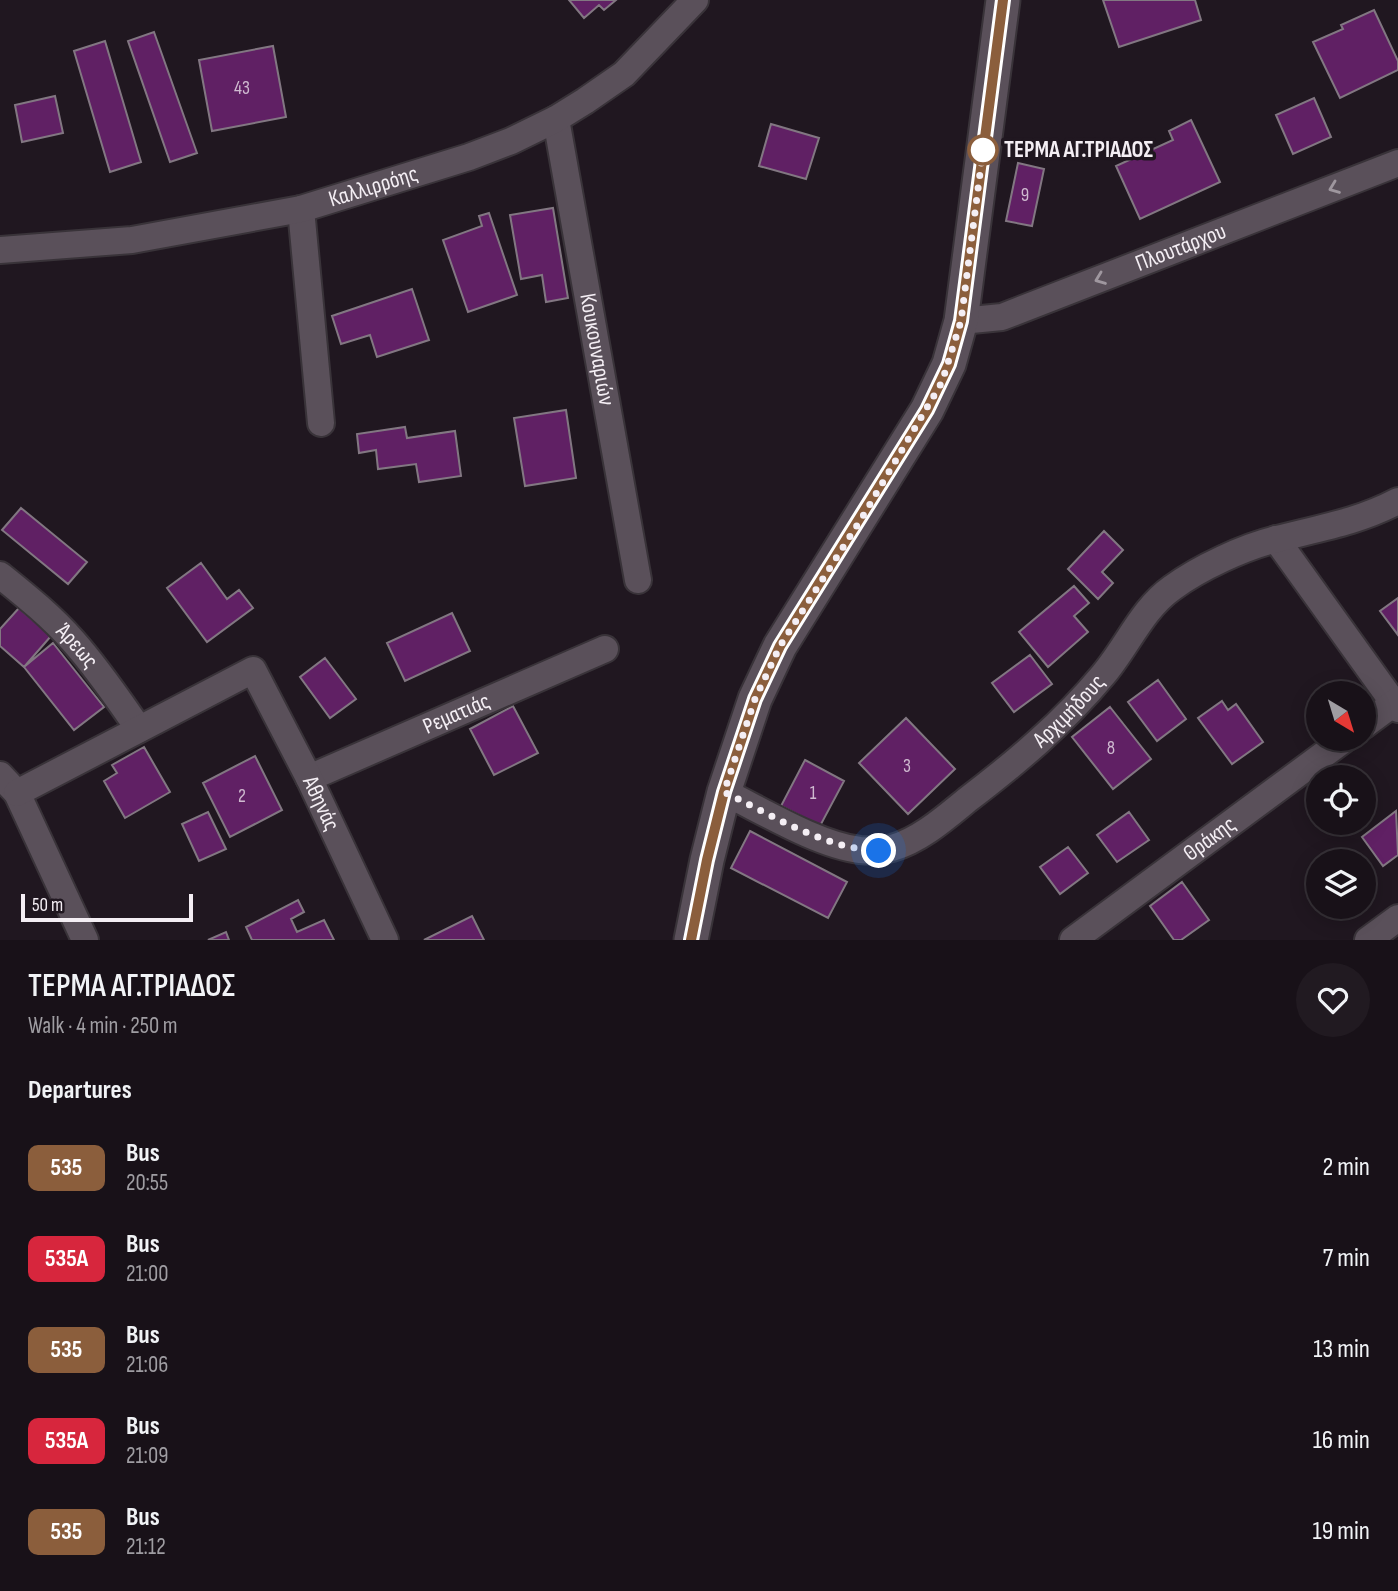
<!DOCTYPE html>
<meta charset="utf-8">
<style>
:root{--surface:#181118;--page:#211a21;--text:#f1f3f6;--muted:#9f9da2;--line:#363137}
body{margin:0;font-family:"Sofia Sans Condensed",sans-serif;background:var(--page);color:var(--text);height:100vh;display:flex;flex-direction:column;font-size:26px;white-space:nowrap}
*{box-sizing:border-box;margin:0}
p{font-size:23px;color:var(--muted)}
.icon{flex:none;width:38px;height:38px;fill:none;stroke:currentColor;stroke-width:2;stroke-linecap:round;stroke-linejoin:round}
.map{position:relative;height:940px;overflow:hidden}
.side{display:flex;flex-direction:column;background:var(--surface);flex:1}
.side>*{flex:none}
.badge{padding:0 14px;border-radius:10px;font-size:24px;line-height:46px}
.needle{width:46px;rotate:142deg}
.buttons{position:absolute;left:1306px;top:681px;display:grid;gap:14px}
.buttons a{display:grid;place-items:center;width:70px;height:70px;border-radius:50%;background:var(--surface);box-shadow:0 4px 18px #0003,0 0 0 2px var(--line);font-size:35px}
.scale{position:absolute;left:21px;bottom:18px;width:172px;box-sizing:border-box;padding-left:7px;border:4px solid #f4eef4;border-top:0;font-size:19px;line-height:24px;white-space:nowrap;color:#f4eef4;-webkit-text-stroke:5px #201720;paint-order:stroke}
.you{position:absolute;width:35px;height:35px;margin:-18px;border:5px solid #fff;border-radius:50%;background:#1a73e8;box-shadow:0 0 0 10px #1a73e833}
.map>.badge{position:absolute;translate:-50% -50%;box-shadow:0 0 0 4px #fff}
h2{padding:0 28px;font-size:26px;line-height:63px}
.round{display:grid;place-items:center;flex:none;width:74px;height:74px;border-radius:37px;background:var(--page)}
.headline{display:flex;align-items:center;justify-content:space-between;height:119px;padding:0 28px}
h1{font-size:33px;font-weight:600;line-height:52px}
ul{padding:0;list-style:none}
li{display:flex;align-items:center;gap:21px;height:91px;padding:0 28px}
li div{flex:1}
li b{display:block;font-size:26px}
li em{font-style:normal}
li .badge{min-width:77px;font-weight:700;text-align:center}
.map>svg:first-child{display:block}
</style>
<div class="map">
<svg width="1398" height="940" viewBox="0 0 1398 940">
<rect width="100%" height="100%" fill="#201720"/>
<path fill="#602064" stroke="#827782" stroke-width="2" d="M569,0h47l-12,10 -5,-5 -15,13z
M1103,0h92l6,20 -82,27z
M1374,10l24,51v9l-58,28 -27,-56 30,-13 -2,-4z
M154,32l43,121 -27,9 -42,-121z
M105,41l36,121 -31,10 -36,-121z
M273,46l13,71 -74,14 -13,-71z
M55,96l8,37 -41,9 -7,-37z
M1314,98l17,39 -38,17 -17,-39z
M1191,120l29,62 -80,37 -24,-53 57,-26 -4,-9z
M771,124l48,14 -13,41 -47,-13z
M1018,163l26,6 -12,57 -26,-5z
M553,208l15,90 -22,4 -4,-27 -21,4 -11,-64z
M489,213l28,82 -49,17 -25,-72 39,-14 -3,-10z
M412,289l17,51 -52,17 -7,-22 -29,9 -9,-28z
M566,410l10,68 -51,8 -11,-68z
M405,427l2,11 48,-7 6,45 -42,6 -3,-18 -38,5 -2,-19 -17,3 -2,-19z
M21,508l66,54 -19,22 -66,-54z
M1104,531l19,19 -21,22 11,11 -15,16 -30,-30z
M201,563l26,36 12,-9 14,18 -46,34 -40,-54z
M1074,586l15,17 -15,13 14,16 -40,35 -29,-35z
M1398,598v37l-18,-24z
M19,608l32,28 -27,31 -24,-21v-17z
M452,613l18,38 -65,30 -18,-38z
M53,643l51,64 -30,23 -50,-63z
M1030,655l22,29 -38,28 -22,-29z
M325,658l31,41 -26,19 -30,-41z
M1158,680l28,39 -29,22 -29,-39z
M1222,701l6,9 8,-6 27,38 -31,22 -34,-46z
M513,706l25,47 -44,22 -24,-46z
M1110,707l41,52 -38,30 -41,-52z
M906,718l49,51 -47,45 -49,-51z
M144,747l26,45 -45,26 -21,-37 13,-8 -5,-8z
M255,756l27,54 -52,27 -27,-54z
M805,760l39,21 -24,45 -39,-20z
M1396,811l2,44 -15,11 -21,-29z
M208,812l18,37 -27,12 -17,-37z
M1129,812l20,28 -32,22 -20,-27z
M750,831l97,51 -19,36 -97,-50z
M1068,847l20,26 -28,21 -20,-27z
M1182,882l27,38 -28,20h-7l-24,-34z
M298,900l6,12 -13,7 6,13 27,-12 10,20h-82l-6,-13z
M472,916l12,24h-60z
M226,932l3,8h-21z"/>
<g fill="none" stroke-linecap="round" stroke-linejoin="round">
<defs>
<g id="minor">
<path id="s1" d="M556,119l82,461"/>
<path d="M301,209l20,214"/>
<path id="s2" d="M0,250l132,-10 169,-31 168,-52 42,-16 45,-22 29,-18 39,-27 71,-74"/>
<path id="s3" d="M961,321l41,-4 396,-154"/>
<path d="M1276,539l122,170"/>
<path id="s4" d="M0,575c26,21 51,41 73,66 25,28 45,58 66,88"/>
<path d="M1363,726l35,-26"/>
<path d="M0,775l17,18 68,147"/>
<path id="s5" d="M309,778l296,-129"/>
<path id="s6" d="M724,792c39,19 94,53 136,58 11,1 21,1 32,-2 28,-8 53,-30 75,-48 50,-38 96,-77 136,-125 24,-28 39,-66 69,-87 27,-20 72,-41 105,-49 43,-11 81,-17 121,-38"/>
<path id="s7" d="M17,793l236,-123 56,108 76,162"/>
<path id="s8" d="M1073,940l273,-202"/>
<path d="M1368,940l30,-22"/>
</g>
<path id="tertiary" d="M691,940l16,-80 17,-68 31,-93 25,-53 147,-236 22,-46 12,-43 42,-321"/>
</defs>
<use href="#minor" stroke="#393339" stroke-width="30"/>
<use href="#tertiary" stroke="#393339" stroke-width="37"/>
<use href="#minor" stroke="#5a505a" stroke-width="26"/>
<use href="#tertiary" stroke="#5a505a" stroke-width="33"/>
</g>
<defs><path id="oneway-chevron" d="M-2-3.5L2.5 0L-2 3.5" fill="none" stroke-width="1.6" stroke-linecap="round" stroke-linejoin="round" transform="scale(1.75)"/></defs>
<g stroke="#9f979f">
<use href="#oneway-chevron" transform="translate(1334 188) rotate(159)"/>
<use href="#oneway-chevron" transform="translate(1100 279) rotate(159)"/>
</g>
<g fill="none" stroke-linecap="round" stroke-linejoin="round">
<defs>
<path id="line" d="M691,940l16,-80 17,-68 31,-93 25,-53 147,-236 22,-46 12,-43 42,-321"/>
</defs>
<use href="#line" stroke="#fff" stroke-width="16"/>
<use href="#line" stroke="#8b5e3c" stroke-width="10"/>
<path stroke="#f4eef4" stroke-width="7" stroke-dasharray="0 12.6" d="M879,851c-56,-3 -105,-35 -155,-59l31,-93 25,-53 83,-130 79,-134 19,-61 22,-171"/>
</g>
<circle fill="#fff" stroke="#8b5e3c" stroke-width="3.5" cx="983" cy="150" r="14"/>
<g text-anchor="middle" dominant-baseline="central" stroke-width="7" stroke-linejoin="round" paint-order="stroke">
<g font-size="19" fill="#cfbad0">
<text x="242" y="88">43</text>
<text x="1025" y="195">9</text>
<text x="1111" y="748">8</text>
<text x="907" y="766">3</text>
<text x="813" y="793">1</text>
<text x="242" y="796">2</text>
</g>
<g font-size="23" font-weight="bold" fill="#f4eef4" stroke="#201720" text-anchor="start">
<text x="1004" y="150">ΤΕΡΜΑ ΑΓ.ΤΡΙΑΔΟΣ</text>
</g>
<g font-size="23" fill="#f4eef4" stroke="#201720">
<text stroke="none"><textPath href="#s2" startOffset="380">Καλλιρρόης</textPath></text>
<text stroke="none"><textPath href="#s3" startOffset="233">Πλουτάρχου</textPath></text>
<text stroke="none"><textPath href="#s1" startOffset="234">Κουκουναριών</textPath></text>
<text stroke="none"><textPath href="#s4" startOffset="105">Άρεως</textPath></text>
<text stroke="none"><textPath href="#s6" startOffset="406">Αρχιμήδους</textPath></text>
<text stroke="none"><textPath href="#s5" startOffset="161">Ρεματιάς</textPath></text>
<text stroke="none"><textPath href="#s7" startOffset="416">Αθηνάς</textPath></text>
<text stroke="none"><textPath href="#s8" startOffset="170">Θράκης</textPath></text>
</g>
</g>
</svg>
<div class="buttons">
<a><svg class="needle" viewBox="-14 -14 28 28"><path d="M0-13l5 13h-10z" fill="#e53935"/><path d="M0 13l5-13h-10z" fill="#9f9da2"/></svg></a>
<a><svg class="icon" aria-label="locate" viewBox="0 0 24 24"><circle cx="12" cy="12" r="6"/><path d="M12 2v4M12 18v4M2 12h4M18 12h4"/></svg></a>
<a><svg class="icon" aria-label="layers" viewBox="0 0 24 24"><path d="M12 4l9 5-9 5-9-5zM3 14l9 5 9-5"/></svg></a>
</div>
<div class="scale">50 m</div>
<div class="you" style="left:879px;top:851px"></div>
</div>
<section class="side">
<div class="headline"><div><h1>ΤΕΡΜΑ ΑΓ.ΤΡΙΑΔΟΣ</h1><p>Walk · 4 min · 250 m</p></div><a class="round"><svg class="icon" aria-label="heart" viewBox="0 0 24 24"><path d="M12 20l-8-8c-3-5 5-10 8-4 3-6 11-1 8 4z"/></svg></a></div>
<h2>Departures</h2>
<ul>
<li><span class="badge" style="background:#8b5e3c;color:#fff">535</span><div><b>Bus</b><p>20:55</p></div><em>2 min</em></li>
<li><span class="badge" style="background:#d7263d;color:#fff">535A</span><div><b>Bus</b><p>21:00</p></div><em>7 min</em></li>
<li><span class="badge" style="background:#8b5e3c;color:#fff">535</span><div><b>Bus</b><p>21:06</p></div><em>13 min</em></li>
<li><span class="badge" style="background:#d7263d;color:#fff">535A</span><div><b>Bus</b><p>21:09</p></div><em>16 min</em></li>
<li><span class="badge" style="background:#8b5e3c;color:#fff">535</span><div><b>Bus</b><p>21:12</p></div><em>19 min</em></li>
</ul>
</section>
